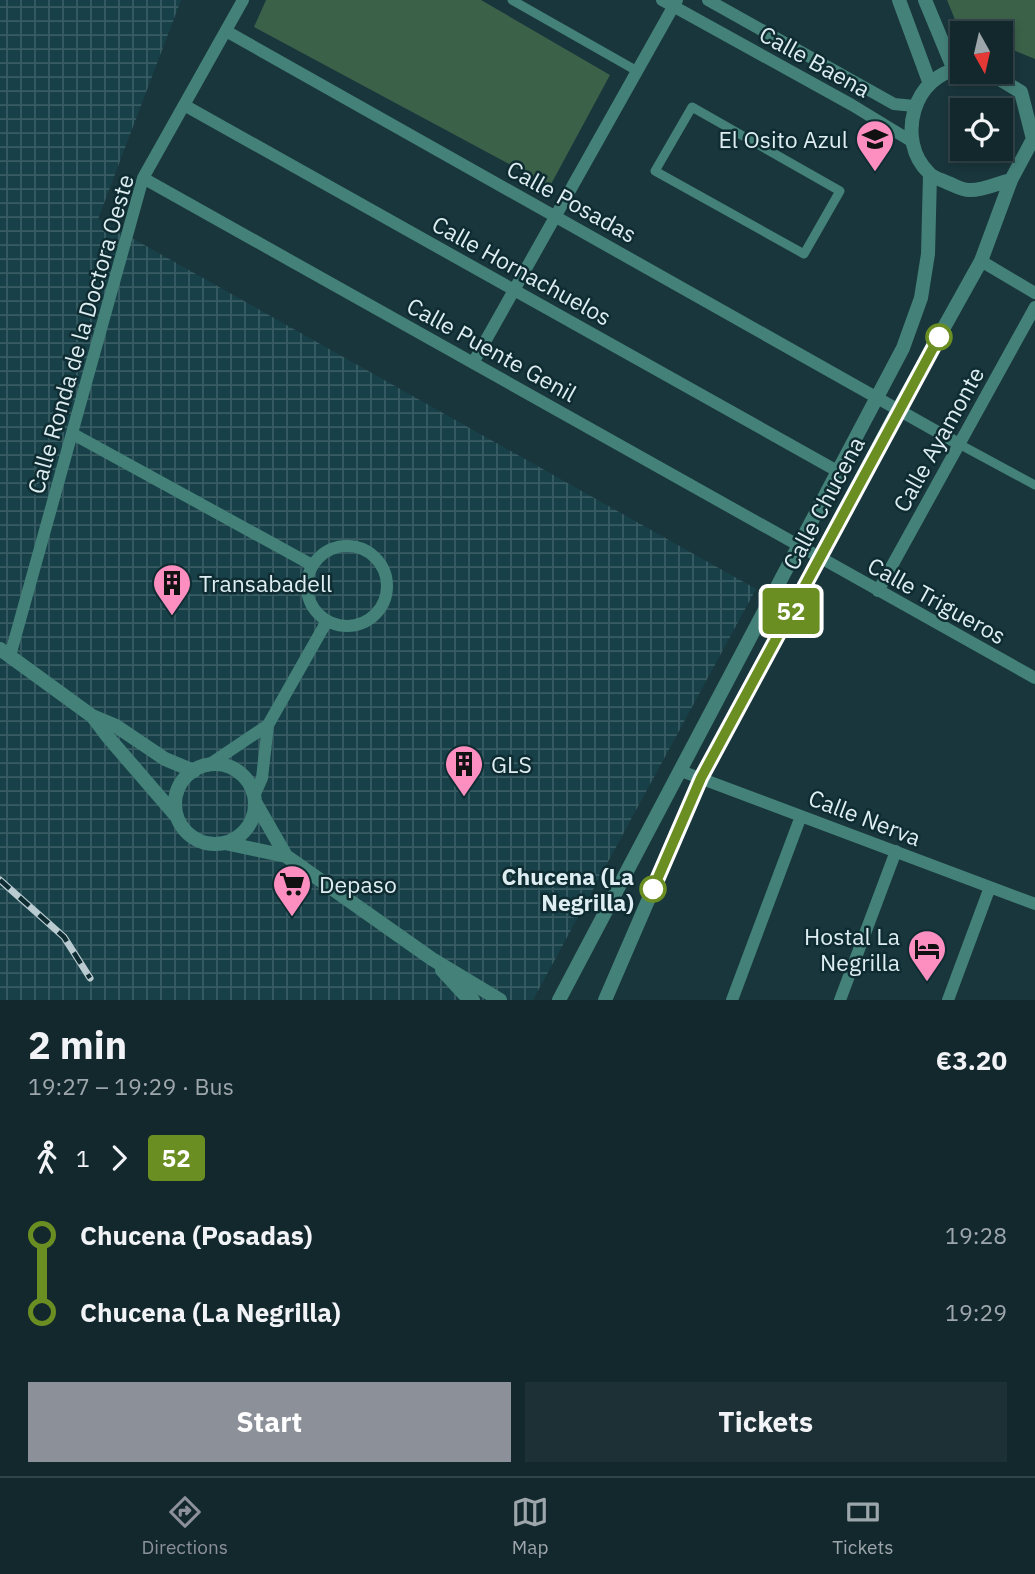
<!DOCTYPE html>
<meta charset="utf-8">
<style>
:root{--surface:#13282d;--page:#1c3035;--text:#f1f3f6;--muted:#9da6aa;--line:#324449;--accent:#8c9099}
body{margin:0;font-family:"IBM Plex Sans",sans-serif;background:var(--page);color:var(--text);height:100vh;display:flex;flex-direction:column;font-size:26px;white-space:nowrap}
*{box-sizing:border-box;margin:0}
p{font-size:23px;color:var(--muted)}
.icon{flex:none;width:38px;height:38px;fill:none;stroke:currentColor;stroke-width:2;stroke-linecap:round;stroke-linejoin:round}
.map{position:relative;height:1000px;overflow:hidden}
.drawer{display:flex;flex-direction:column;background:var(--surface);flex:1}
.drawer>*{flex:none}
.badge{padding:0 14px;border-radius:5px;font-size:24px;line-height:46px}
.needle{width:46px;rotate:172deg}
.tools{position:absolute;left:950px;top:21px;display:grid;gap:14px}
.tools a{display:grid;place-items:center;width:63px;height:63px;border-radius:0px;background:var(--surface);box-shadow:0 4px 10px #0003,0 0 0 2px var(--line);font-size:35px}
.map>.badge{position:absolute;translate:-50% -50%;box-shadow:0 0 0 4px #fff}
.legs{display:flex;align-items:center;gap:10px;height:77px;padding:0 28px;font-size:23px}
.legs p{margin-inline-start:auto}
.headline{display:flex;align-items:center;justify-content:space-between;height:119px;padding:0 28px}
h1{font-size:38px;font-weight:700;line-height:52px}
.button{display:flex;gap:14px;margin-top:auto;padding:14px 28px}
.button a{flex:1;height:80px;border-radius:0px;background:var(--accent);color:#fff;font-size:28px;font-weight:700;line-height:80px;text-align:center}
.button a+a{background:var(--page);color:var(--text)}
ul{padding:0 28px;list-style:none}
li{display:flex;align-items:center;gap:24px;height:77px;font-size:26px}
li i{display:grid;place-items:center;width:10px;height:100%;margin:0 9px;background:currentColor}
li i::after{content:'';width:18px;height:18px;margin:-9px;border:5px solid;border-radius:50%;background:var(--surface)}
li p{margin-inline-start:auto}
li:first-child i{background:linear-gradient(#0000 50%,currentColor 0)}
li:last-child i{background:linear-gradient(currentColor 50%,#0000 0)}
.tab-bar{display:flex;justify-content:space-around;align-items:center;height:98px;border-top:2px solid var(--line);background:var(--surface);font-size:19px;color:var(--muted)}
.tab-bar a{display:grid;justify-items:center;gap:4px}
.tab-bar .active{color:var(--accent)}
.map>svg:first-child{display:block}
</style>
<div class="map">
<svg width="1035" height="1000" viewBox="0 0 1035 1000">
<defs>
<pattern id="industrial-grid" width="8" height="8" patternUnits="userSpaceOnUse" patternTransform="scale(1.75)"><rect width="8" height="8" fill="#184048"/><path d="M0 4h8M4 0v8" fill="none" stroke="#395c63"/></pattern>
</defs>
<rect width="100%" height="100%" fill="#19363c"/>
<path fill="url(#industrial-grid)" d="M0,0h181l-83,219 658,370 -223,411h-533z"/>
<path fill="#3b6149" d="M266,0h215l129,75 -60,111 -296,-159z
M947,0h88v59l-34,-14v-12h-23l-22,-11z"/>
<g fill="none" stroke-linecap="round" stroke-linejoin="round">
<path stroke="#448279" stroke-width="9" d="M512,0l125,71
M692,107l148,84 -36,63 -149,-83z
M959,444l76,41"/>
<path stroke="#448279" stroke-width="12" d="M662,0l190,105 59,36
M708,0l186,104 20,2
M226,31l733,413
M184,105l655,367
M143,178l892,500
M981,261l54,32
M473,363l204,-363
M73,434l239,131
M307 586a40 40 0 1 1 80 0a40 40 0 1 1-80 0Z
M878,591l157,-284
M10,656l133,-478 100,-178
M207,766l61,-41
M681,771l354,133
M254,796l8,-18 6,-53 59,-104
M732,1000l69,-184
M840,1000l56,-149
M948,1000l42,-113"/>
<path stroke="#448279" stroke-width="14" d="M899,0l31,84
M925,0l29,70
M962,69c-49,4 -67,72 -33,104 4,5 14,7 19,10 6,2 14,7 21,7 13,1 29,-7 42,-10l22,-41 -12,-47 -33,-20
M0,649l92,67 24,10 49,33 29,12
M93,717l15,20 69,80
M175 804a40 40 0 1 1 80 0a40 40 0 1 1-80 0Z
M255,802l31,54 146,103 68,41
M225,843l61,13
M442,970l22,24 9,6
M559,1000l344,-652 18,-50 7,-44 2,-79
M605,1000l96,-222 198,-370 82,-147 30,-81"/>
<defs>
<path id="rail" d="M0,880l64,57 26,41"/>
</defs>
<use href="#rail" stroke="#b9cbd0" stroke-width="7"/>
<use href="#rail" stroke="#0e2c31" stroke-width="4.5" stroke-dasharray="13" stroke-linecap="butt"/>
</g>
<g fill="none" stroke-linecap="round" stroke-linejoin="round">
<defs>
<path id="line-1" d="M653,889l48,-111 238,-441"/>
</defs>
<use href="#line-1" stroke="#fff" stroke-width="16"/>
<use href="#line-1" stroke="#6b8e23" stroke-width="10"/>
</g>
<defs>
<symbol id="school-pin" viewBox="-11 -11 22 30"><path d="M0 17L-7.5 6A9.5 9.5 0 1 1 7.5 6Z" fill="#fd8ec0" stroke="#0e2c31"/><path d="M0-5L7-2L0 1L-7-2ZM-4 1L0 2.5L4 1V4Q0 6-4 4Z" fill="#111"/></symbol>
<symbol id="building-pin" viewBox="-11 -11 22 30"><path d="M0 17L-7.5 6A9.5 9.5 0 1 1 7.5 6Z" fill="#fd8ec0" stroke="#0e2c31"/><path d="M-4-6H4V6H1V3H-1V6H-4ZM-2.5-4.3h1.7v1.8h-1.7ZM.8-4.3h1.7v1.8H.8ZM-2.5-1h1.7V.8h-1.7ZM.8-1h1.7V.8H.8Z" fill="#111"/></symbol>
<symbol id="supermarket-pin" viewBox="-11 -11 22 30"><path d="M0 17L-7.5 6A9.5 9.5 0 1 1 7.5 6Z" fill="#fd8ec0" stroke="#0e2c31"/><path d="M-6-5.5h2.5l.6 2H6L4.5 2H-2.5L-4.4-4H-6ZM-1.5 3.2a1.3 1.3 0 1 0 .1 0ZM3 3.2a1.3 1.3 0 1 0 .1 0Z" fill="#111"/></symbol>
<symbol id="hotel-pin" viewBox="-11 -11 22 30"><path d="M0 17L-7.5 6A9.5 9.5 0 1 1 7.5 6Z" fill="#fd8ec0" stroke="#0e2c31"/><path d="M-6-4.5h1.5V1H6V5H4.5V3h-9V5H-6ZM-4 0a1.8 1.8 0 1 1 3.6 0ZM.5 0V-2.5h3Q6-2.5 6 0Z" fill="#111"/></symbol>
</defs>
<g fill-rule="evenodd">
<use href="#school-pin" x="853" y="117" width="44" height="60"/>
<use href="#building-pin" x="150" y="561" width="44" height="60"/>
<use href="#building-pin" x="442" y="742" width="44" height="60"/>
<use href="#supermarket-pin" x="270" y="862" width="44" height="60"/>
<use href="#hotel-pin" x="905" y="927" width="44" height="60"/>
</g>
<g fill="#fff" stroke="#6b8e23" stroke-width="3.5">
<circle cx="939" cy="337" r="12"/>
<circle cx="653" cy="889" r="12"/>
</g>
<g text-anchor="middle" dominant-baseline="central" stroke-width="5" stroke-linejoin="round" paint-order="stroke">
<g font-size="23" fill="#ddedf1" stroke="#0e2c31">
<text transform="translate(815 61) rotate(29)">Calle Baena</text>
<text transform="translate(572 201) rotate(29)">Calle Posadas</text>
<text transform="translate(522 270) rotate(29)">Calle Hornachuelos</text>
<text transform="translate(80 334) rotate(-74)">Calle Ronda de la Doctora Oeste</text>
<text transform="translate(492 349) rotate(29)">Calle Puente Genil</text>
<text transform="translate(938 439) rotate(-61)">Calle Ayamonte</text>
<text transform="translate(823 503) rotate(-62)">Calle Chucena</text>
<text transform="translate(937 600) rotate(29)">Calle Trigueros</text>
<text transform="translate(865 817) rotate(21)">Calle Nerva</text>
</g>
<g font-size="23" fill="#ddedf1" stroke="#0e2c31" text-anchor="start">
<text x="848" y="139" text-anchor="end">El Osito Azul</text>
<text x="199" y="583">Transabadell</text>
<text x="491" y="764">GLS</text>
<text x="319" y="884">Depaso</text>
<text x="900" y="936" text-anchor="end">Hostal La<tspan x="900" dy="26">Negrilla</tspan></text>
</g>
<g font-size="23" font-weight="bold" fill="#ddedf1" stroke="#0e2c31" text-anchor="end">
<text x="634" y="876">Chucena (La<tspan x="634" dy="26">Negrilla)</tspan></text>
</g>
</g>
</svg>
<div class="tools">
<a><svg class="needle" viewBox="-14 -14 28 28"><path d="M0-13l5 13h-10z" fill="#e53935"/><path d="M0 13l5-13h-10z" fill="#9da6aa"/></svg></a>
<a><svg class="icon" aria-label="locate" viewBox="0 0 24 24"><circle cx="12" cy="12" r="6"/><path d="M12 2v4M12 18v4M2 12h4M18 12h4"/></svg></a>
</div>
<b class="badge" style="left:791px;top:611px;background:#6b8e23;color:#fff">52</b>
</div>
<section class="drawer">
<div class="headline"><div><h1>2 min</h1><p>19:27 – 19:29 · Bus</p></div><b>€3.20</b></div>
<div class="legs"><svg class="icon" aria-label="walk" viewBox="0 0 24 24"><circle cx="13" cy="4" r="2"/><path d="M13 8l-2 6 4 7M11 14l-3 7M7 12l3-4h3l4 4"/></svg>1<svg class="icon" aria-label="forward" viewBox="0 0 24 24"><path d="M9 5l7 7-7 7"/></svg><b class="badge" style="background:#6b8e23;color:#fff">52</b></div>
<ul>
<li><i style="color:#6b8e23"></i><b>Chucena (Posadas)</b><p>19:28</p></li>
<li><i style="color:#6b8e23"></i><b>Chucena (La Negrilla)</b><p>19:29</p></li>
</ul>
<div class="button"><a>Start</a><a>Tickets</a></div>
</section>
<nav class="tab-bar">
<a class="active"><svg class="icon" aria-label="directions" viewBox="0 0 24 24"><path d="M12 3l9 9-9 9-9-9zM9 14v-3h6M13 9l2 2-2 2"/></svg>Directions</a>
<a><svg class="icon" aria-label="map" viewBox="0 0 24 24"><path d="M3 6l6-2 6 2 6-2v14l-6 2-6-2-6 2zM9 4v14M15 6v14"/></svg>Map</a>
<a><svg class="icon" aria-label="tickets" viewBox="0 0 24 24"><path d="M3 7h18v10H3zM15 7v10"/></svg>Tickets</a>
</nav>
